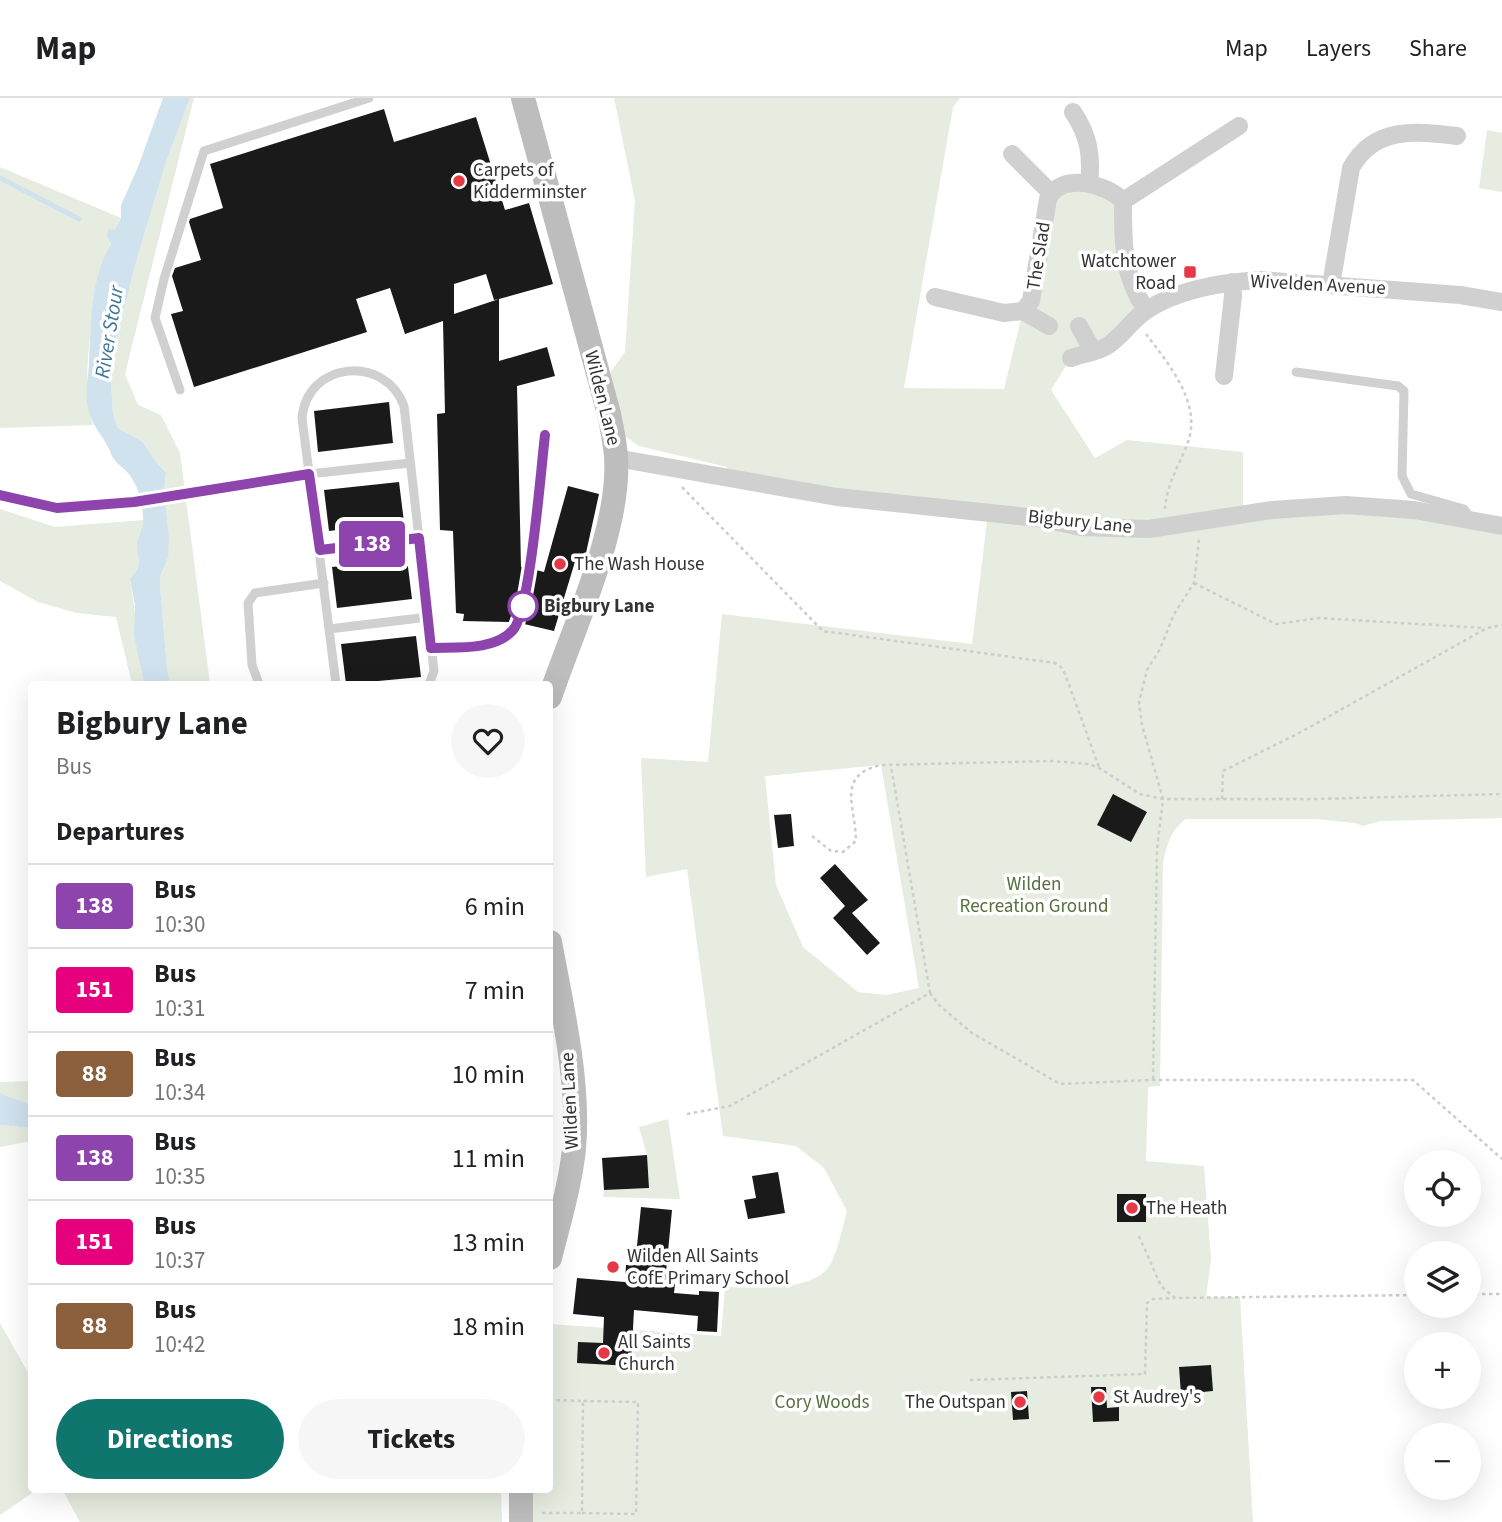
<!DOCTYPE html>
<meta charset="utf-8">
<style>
:root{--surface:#fff;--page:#f6f6f6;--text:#202124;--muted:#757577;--line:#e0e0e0;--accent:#0f766e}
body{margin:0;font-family:"Source Sans 3",sans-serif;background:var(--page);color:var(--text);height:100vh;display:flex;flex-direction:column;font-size:26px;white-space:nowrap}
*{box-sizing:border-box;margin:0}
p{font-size:23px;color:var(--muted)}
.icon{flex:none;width:38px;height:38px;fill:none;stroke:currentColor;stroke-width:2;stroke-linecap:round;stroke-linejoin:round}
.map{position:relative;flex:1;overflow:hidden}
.drawer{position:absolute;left:28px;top:583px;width:525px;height:812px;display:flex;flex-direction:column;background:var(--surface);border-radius:7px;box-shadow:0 7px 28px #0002}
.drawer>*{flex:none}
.badge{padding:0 14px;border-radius:5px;font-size:24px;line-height:46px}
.controls{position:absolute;left:1404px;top:1052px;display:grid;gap:14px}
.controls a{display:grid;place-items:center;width:77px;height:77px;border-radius:50%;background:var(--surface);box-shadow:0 7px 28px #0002;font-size:35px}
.map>.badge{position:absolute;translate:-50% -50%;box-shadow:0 0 0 4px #fff}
h2{padding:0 28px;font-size:26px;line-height:63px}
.round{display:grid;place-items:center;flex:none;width:74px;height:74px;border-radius:37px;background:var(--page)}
.headline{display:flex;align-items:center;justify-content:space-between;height:119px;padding:0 28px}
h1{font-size:33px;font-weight:700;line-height:52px}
.action{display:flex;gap:14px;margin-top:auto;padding:14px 28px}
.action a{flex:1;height:80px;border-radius:42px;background:var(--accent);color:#fff;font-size:28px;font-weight:700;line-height:80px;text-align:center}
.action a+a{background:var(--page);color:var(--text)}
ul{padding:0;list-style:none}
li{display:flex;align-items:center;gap:21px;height:84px;padding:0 28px;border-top:2px solid var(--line)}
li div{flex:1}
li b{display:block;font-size:26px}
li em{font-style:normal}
li .badge{min-width:77px;font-weight:700;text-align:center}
header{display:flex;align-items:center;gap:42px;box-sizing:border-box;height:98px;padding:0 35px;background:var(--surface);border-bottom:2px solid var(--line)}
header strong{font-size:33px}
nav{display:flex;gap:38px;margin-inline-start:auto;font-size:24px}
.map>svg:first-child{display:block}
</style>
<header>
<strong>Map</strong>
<nav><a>Map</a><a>Layers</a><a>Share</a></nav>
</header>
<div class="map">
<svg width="1502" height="1424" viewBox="0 0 1502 1424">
<rect width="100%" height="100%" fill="#fff"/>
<path fill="#e6ecdf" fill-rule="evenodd" d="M190,0h4l-69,276 13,31 23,10 19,38 30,231h-40l-3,-16 -7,-83v-8l8,-19 -4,-65 2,-21 -10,-10 -13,-20 -25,-14 -5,-14 -2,-34 2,-30 25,-95 29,-96z
M614,0h346l-7,9 -49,281 100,1 19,-78 35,-124 56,4 9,45 23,74 -39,36 -36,12 -20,32 44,68 32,-18 116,12v62l75,-8 184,20v292l-122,3 -17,5 -8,-3 -39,-4h-130c-16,12 -19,26 -23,45l-3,222 -12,1 -2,74 58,5 7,93 -5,38h34l13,225h-732v-33h29v-165l171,12 4,-49c28,0 91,6 106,-24 8,-15 11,-36 16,-52l-23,-43 -28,-22 -73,-10 -36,-267 -41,8 -5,-119 67,4 14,-148 250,30 16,-131 -260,-35 -1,-11 -88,-21 -14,-10 -15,-63 15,-21 10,-151zM881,667l38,223 -33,7 -28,-3 -55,-45 -27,-62 -11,-109z
M1487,32l15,3v59l-23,-4z
M0,69l121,51c-23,46 -44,157 -28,207l-93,3z
M0,411l55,18 89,-7c-2,7 -6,15 -6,22 0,18 6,22 -8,38 7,34 6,69 14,104h-12l-16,-67 -39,-4 -39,-11 -38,-21z
M31,983v24l-31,-12v-11z
M668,1021l12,80 -77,-2 1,-7 45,-2 -2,-33 -8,-28z
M0,1027l31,3v13l-31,6z
M0,1225l31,55 1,111h6l-38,26z
M62,1391h439l1,33h-422z"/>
<path fill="#cfe2ee" d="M163,0h27l-23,61 -29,96 -25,95 -2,30 2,34 5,14 25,14 13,20 10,10 -2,21 5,47 -1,18 -8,19v8l7,83 3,16h-26l-10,-50 1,-29 -5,-26c16,-17 5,-21 8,-39 1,-7 5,-13 5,-21 0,-15 -5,-33 -14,-45 -5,-6 -11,-9 -15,-15 -4,-5 -2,-5 -5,-10 -6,-13 -16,-22 -20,-37 -5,-17 -1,-31 0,-48 2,-39 1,-85 22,-120l-4,-9 2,-6 6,1 6,-12v-13l17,-38z
M0,995l31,12v23l-31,-3z"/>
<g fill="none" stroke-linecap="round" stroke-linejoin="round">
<path stroke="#cfe2ee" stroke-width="5" d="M0,80l79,41"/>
</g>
<path fill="#1a1a1a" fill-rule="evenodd" d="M384,11l10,33 82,-25 29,93 24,-7 24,81 -54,15v62l48,-14 8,29 -38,10 4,181h2l-5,28 -9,27 -46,-1 1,-7 -8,-1 -3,-82 -13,-1 -3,-116 8,-1 -2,-92 -38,13 -15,-46 -34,11 11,33 -173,55 -23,-73 12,-3 -11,-35 3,-8 26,-8 -12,-38 1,-3 33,-11 -13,-44zM486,176l8,26 5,-1 -45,15v-30z
M389,304l4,41 -75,9 -4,-41z
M399,384l5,40 -75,9 -5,-41z
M568,388l31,8 -13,59 -2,4 -7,-2 -23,76 -30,-7 12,-54 8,2z
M407,461l5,40 -75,9 -5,-41z
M416,538l5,41 -75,7 -5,-40z
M1113,696l34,18 -16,30 -34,-17z
M791,716l3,32 -16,2 -4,-33z
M835,766l33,36 -16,13 28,30 -13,12 -34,-37 12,-12 -25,-28z
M647,1057l2,33 -45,2 -2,-32z
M778,1074l7,41 -37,6 -4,-19 12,-2 -4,-22z
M1117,1096h29v28h-29z
M641,1109l31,3 -7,73 10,1 -1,9 25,2v-4l20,1 -2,40 -20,-1 1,-15 -64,-6 -3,56 -54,-3 1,-21 25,1 1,-26 -31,-3 4,-36 48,4 1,-17h9z
M1211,1267l2,26 -32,3 -2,-27z
M1091,1289h15l1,21 12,-1v14l-26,1z
M1027,1293l2,28 -16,1 -2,-28z"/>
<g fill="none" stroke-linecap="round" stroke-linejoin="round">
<path stroke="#cdcdcd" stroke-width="2.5" stroke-dasharray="3.5 3.5" stroke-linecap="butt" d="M1146,236c22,29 56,69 42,108 -9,25 -21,40 -23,67
M682,389l141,144 232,32 6,4 4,7 34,93
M1194,485l82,41 43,-6 166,10
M1222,701l1,-28 78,-39 186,-104 15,-3
M812,738l19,15 12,1 13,-11c0,-33 -21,-66 25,-76l170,-4 38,3 10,4 41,26 23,5h153l186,-5
M930,895l9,12 33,28 88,51 92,-4h261l89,79
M1153,981l4,-230 6,-50 -21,-74 -3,-23 8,-32 13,-21 14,-35 20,-31 5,-44
M687,1016l43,-8 200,-113 -39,-227
M1139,1138l22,50 14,12 241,-3
M1468,1196h34
M970,1282l175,-6 2,-71 6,-4 22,-1
M542,1415h40l1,-112 -33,-1
M582,1415l54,1 2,-112 -55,-1"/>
<path stroke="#d0d0d0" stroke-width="9" d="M1296,274l102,14 6,5 -2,85 9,18 53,15 7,9
M180,292l-25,-72 9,-39 40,-128 165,-53
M0,397l57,13 77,-6 175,-28 101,-11
M320,452l99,-12
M329,531l99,-12
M431,550c25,-1 64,3 82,-18 17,-17 28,-163 32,-195
M259,586l-7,-19 -4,-62 7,-10 69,-10
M336,586l-34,-266c5,-57 83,-64 102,-12l30,265 -5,13"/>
<path stroke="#d0d0d0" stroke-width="18" d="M1073,14c16,24 19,43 16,72
M1012,56l39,39
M1123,103l116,-75
M1331,187l20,-117c23,-42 65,-37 106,-32
M935,199l69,16 19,-2 8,-10 17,-102c13,-27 58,-16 75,2 0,41 -1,74 23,109
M1023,213l26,15
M1079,228l14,25
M1071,260c11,-4 26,-6 36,-12 15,-9 25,-27 40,-36 32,-21 77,-28 114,-30l199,15 42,7
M1224,278l9,-80 -1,-14
M616,360l221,39 201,21 43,9 68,2 123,-19 74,-5 68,5 88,16"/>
<path stroke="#bdbdbd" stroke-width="24" d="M523,0l86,316c3,14 6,29 7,43 5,72 -43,171 -66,240
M550,844c12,65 30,141 24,207 -4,37 -15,73 -24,109
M521,1424v-33"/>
</g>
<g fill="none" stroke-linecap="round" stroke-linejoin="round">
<defs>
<path id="line" d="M0,397l57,13 77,-6 175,-28 11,76 99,-12 12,110c25,-1 64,3 82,-18 17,-18 28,-162 32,-195"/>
</defs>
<use href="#line" stroke="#fff" stroke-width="16"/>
<use href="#line" stroke="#8e44ad" stroke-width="10"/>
</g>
<g fill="#e63946" stroke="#fff" stroke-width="2.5">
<circle cx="459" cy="83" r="7"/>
<rect x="1183" y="167" width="14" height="14" rx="3.5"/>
<circle cx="560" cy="466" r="7"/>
<circle cx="1132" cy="1110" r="7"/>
<circle cx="613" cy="1169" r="7"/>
<circle cx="604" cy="1255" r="7"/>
<circle cx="1099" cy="1299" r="7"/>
<circle cx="1020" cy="1304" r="7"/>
</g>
<circle fill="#fff" stroke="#8e44ad" stroke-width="3.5" cx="523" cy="508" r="14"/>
<g text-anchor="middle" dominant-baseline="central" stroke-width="7" stroke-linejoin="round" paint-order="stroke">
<g font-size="19" fill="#333" stroke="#fff" text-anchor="start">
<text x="473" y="72">Carpets of<tspan x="473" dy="22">Kidderminster</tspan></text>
<text x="1176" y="163" text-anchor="end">Watchtower<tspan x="1176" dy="22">Road</tspan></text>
<text x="574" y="466">The Wash House</text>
<text x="1146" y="1110">The Heath</text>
<text x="627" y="1158">Wilden All Saints<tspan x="627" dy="22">CofE Primary School</tspan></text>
<text x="618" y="1244">All Saints<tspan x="618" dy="22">Church</tspan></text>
<text x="1113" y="1299">St Audrey's</text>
<text x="1006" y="1304" text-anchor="end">The Outspan</text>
</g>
<g font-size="19" fill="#333" stroke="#fff">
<text transform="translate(1039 158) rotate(-81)">The Slad</text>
<text transform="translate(1318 187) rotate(3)">Wivelden Avenue</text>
<text transform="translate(602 300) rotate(76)">Wilden Lane</text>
<text transform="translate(1080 424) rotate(6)">Bigbury Lane</text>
<text transform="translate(570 1003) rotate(-93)">Wilden Lane</text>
</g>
<g font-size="19" font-weight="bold" fill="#333" stroke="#fff" text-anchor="start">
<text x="544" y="508">Bigbury Lane</text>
</g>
<g font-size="19" fill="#56703f" stroke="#fff">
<text x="1034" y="786">Wilden<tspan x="1034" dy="22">Recreation Ground</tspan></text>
<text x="822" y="1304">Cory Woods</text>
</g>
<g font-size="21" font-style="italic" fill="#3f7597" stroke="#fff">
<text transform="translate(109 234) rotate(-81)">River Stour</text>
</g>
</g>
</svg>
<div class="controls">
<a><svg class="icon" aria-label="locate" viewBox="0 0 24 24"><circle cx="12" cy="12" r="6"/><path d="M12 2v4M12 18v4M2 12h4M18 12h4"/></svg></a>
<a><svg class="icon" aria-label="layers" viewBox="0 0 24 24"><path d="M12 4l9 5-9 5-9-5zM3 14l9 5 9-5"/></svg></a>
<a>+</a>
<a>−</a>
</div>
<b class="badge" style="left:372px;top:446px;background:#8e44ad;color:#fff">138</b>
<section class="drawer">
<div class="headline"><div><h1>Bigbury Lane</h1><p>Bus</p></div><a class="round"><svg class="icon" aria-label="heart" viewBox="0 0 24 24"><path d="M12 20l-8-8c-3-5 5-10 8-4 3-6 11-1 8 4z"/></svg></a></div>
<h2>Departures</h2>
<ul>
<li><span class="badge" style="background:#8e44ad;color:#fff">138</span><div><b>Bus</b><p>10:30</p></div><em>6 min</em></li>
<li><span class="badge" style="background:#e6007e;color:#fff">151</span><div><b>Bus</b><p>10:31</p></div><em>7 min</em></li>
<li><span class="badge" style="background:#8b5e3c;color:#fff">88</span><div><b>Bus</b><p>10:34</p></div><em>10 min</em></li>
<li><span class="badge" style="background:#8e44ad;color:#fff">138</span><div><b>Bus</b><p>10:35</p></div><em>11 min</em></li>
<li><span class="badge" style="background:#e6007e;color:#fff">151</span><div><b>Bus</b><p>10:37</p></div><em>13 min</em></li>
<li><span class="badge" style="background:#8b5e3c;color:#fff">88</span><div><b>Bus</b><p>10:42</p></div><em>18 min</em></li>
</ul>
<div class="action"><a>Directions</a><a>Tickets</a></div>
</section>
</div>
